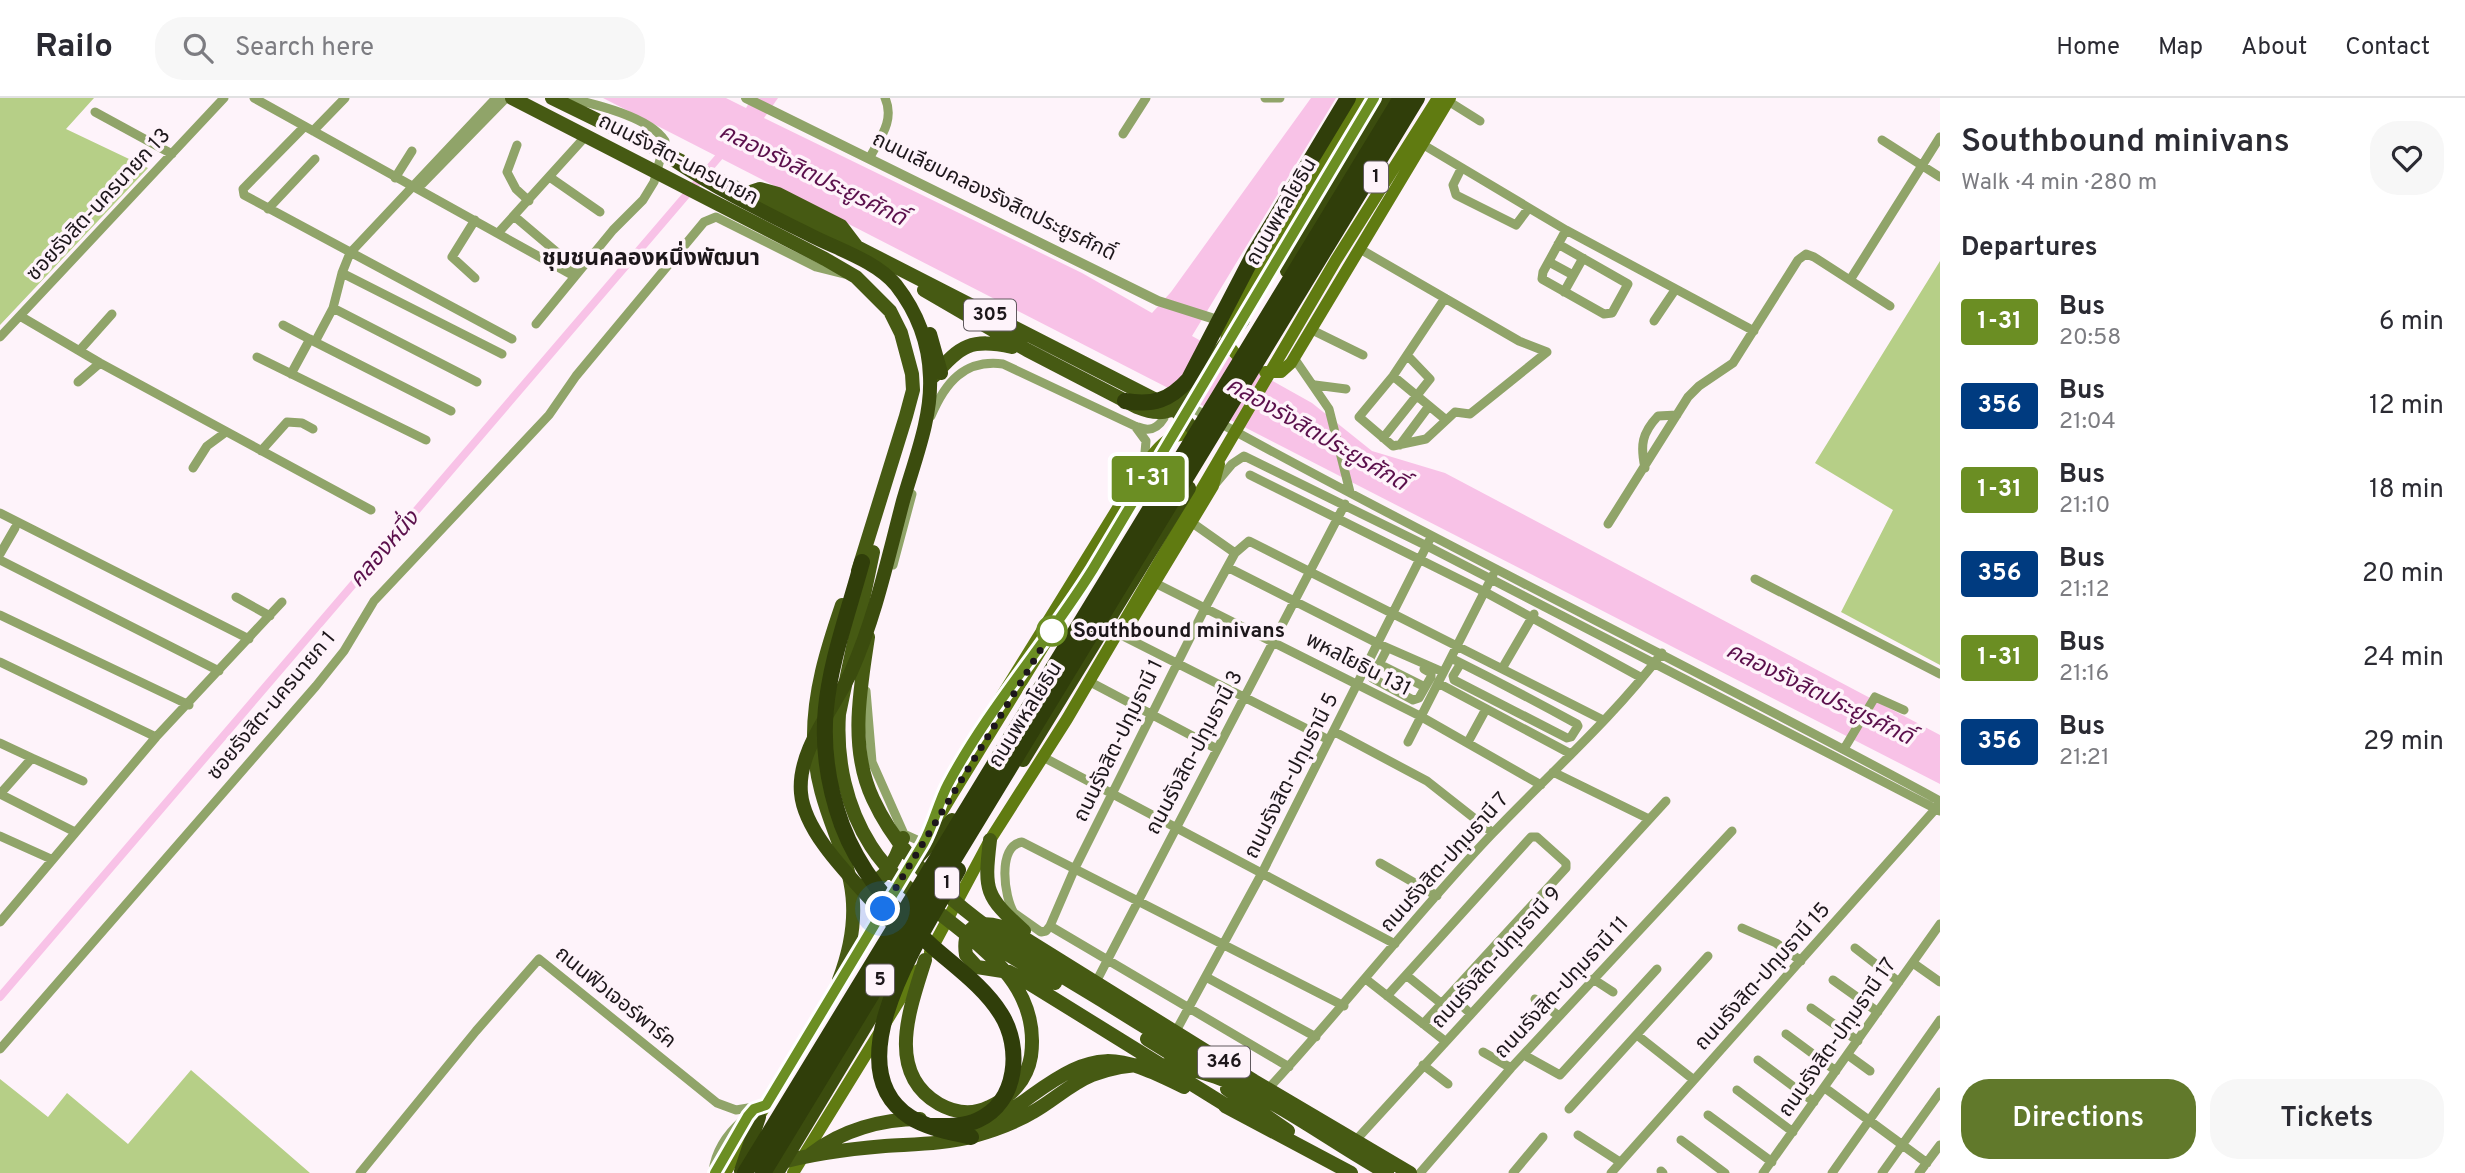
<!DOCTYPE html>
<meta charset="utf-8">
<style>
:root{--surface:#fff;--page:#f7f7f7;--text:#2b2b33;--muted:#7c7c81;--line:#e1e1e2;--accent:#61792b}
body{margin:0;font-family:Overpass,"Noto Sans Thai",sans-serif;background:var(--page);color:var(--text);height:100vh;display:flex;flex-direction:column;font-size:26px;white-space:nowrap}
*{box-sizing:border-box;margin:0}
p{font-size:23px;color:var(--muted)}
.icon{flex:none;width:38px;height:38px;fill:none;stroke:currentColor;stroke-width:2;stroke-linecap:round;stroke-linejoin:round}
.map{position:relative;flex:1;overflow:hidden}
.side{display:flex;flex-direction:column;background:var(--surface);width:525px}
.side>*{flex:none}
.badge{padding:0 14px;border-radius:5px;font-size:24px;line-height:46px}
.you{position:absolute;width:35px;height:35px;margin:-18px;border:5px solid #fff;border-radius:50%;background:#1a73e8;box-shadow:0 0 0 10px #1a73e833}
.map>.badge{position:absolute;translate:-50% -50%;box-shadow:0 0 0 4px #fff}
h2{padding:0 21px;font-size:26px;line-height:63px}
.round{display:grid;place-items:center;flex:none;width:74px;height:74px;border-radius:28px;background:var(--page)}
.overview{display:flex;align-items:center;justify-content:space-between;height:119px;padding:0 21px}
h1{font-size:33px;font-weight:600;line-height:52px}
.action{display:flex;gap:14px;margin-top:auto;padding:14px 21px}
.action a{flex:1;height:80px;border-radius:28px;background:var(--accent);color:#fff;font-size:28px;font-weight:600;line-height:80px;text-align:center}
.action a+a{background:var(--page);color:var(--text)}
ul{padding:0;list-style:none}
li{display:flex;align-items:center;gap:21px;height:84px;padding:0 21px}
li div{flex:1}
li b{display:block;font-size:26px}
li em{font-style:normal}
li .badge{min-width:77px;font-weight:700;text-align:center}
header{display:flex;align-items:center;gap:42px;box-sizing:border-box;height:98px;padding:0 35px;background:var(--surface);border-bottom:2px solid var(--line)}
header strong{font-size:33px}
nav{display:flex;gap:38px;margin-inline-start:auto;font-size:24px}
.search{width:490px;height:63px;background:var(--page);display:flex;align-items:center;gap:18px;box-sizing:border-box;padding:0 24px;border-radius:28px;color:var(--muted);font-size:26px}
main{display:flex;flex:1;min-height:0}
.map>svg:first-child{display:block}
</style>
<header>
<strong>Railo</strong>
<div class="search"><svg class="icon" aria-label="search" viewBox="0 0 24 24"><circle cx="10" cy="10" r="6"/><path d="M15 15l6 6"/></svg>Search here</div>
<nav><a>Home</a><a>Map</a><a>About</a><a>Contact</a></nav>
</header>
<main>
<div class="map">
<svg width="1940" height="1075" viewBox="0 0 1940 1075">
<rect width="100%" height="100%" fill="#fef3fa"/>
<path fill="#b6cf87" d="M0,0h94l-28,31 82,39 -148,157z
M1940,163v404l-99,-53 52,-102 -78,-47z
M191,972l119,103h-310v-94l48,38 19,-24 61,51z"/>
<path fill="#f8c2e7" d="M603,0h123l20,10 6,-10h26l-14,20 318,155 70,40 19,-21 140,-194h25l-144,238 120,67 60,48 73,22 495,262v49z"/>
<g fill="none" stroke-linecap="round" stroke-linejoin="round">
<path stroke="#f8c2e7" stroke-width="8" d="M0,899l724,-846"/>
<path stroke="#90a469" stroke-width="9" d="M254,0l320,178
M1265,0h15
M1448,3l32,20
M95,14l77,42
M304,29l-61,62 1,6 268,144
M313,33l32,-33
M1123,36l23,-36
M1882,42l58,37
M1422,46l144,86 188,101
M517,47l-10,27 9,17 13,12
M870,59c10,-19 25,-37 15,-59
M1461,71l-8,16 3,10 60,30 12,-16
M395,80l17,-27
M551,80l49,34
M422,86l84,-86
M268,111l47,-50
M514,118l65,55
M475,122l-23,37 23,21
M499,134l86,-95
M1558,146l70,40 -16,29 -8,1 -62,-35 1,-7 23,-42
M1360,151l159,92 28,11 -77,62 -15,-2 -29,27 -33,7 -34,-29 34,-41 52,-78
M1549,164l24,13
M342,175l160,81
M1850,182l90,-143
M1564,194l19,-34
M333,210l144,74
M20,218l80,47 271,147
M1654,223l21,-31
M536,226l77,-94 30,-30 11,-18 11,-41c-15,-24 -70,-37 -97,-43
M283,227l32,17
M1312,232l51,25
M0,239l224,-239
M79,253l33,-37
M257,259l169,83
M1294,260l35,51 21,83
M291,276l19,-35
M1393,278l52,43
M78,284l22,-19
M1315,287l31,4
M1187,307c248,137 504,261 753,396
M451,313l-136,-69 18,-34 9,-35 8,-20 146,-155
M931,318c14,-33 33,-57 72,-52l132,62 11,15 -2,23
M1138,329c12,5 20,1 26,-9l-2,-10
M1383,340l47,-59 -23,-24
M1400,347l29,-39
M261,353l26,-29 15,1 11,6
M193,370l14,-22 19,-14
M1645,370c-5,-23 -3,-35 13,-52l19,-1
M1250,377l235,117 157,86
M1216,385l16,-19 12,-8 183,90 513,265
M0,415l249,126
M1191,424l44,31
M1608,426l80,-127 11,-11 34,-23 65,-103 8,-6 8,3 76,49
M0,456l15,-26
M0,462l219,111
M893,467l19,-71
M1229,470l150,76 64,28
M1755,481l185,95
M1155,485l265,133 121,69
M236,499l34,19
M0,517l189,90
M1123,538l206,104
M1386,553l-14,27 41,22 6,-2 12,-21v-4l-7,-4
M1451,560c42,21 84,43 126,66l1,2 -7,11 -4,1 -113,-58 -1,-4 8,-13
M0,564l156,75
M1379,566l46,23
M1503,569l31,-53
M1438,585l133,71
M1094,586l123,65
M866,593l6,71 32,72 20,9
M1335,634l92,49 66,52
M1408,644l85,-167
M1468,644l18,-33
M0,645l32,15
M1844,651l31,-52 29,13
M1043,659l352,187
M1553,674l96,47
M0,696l32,-36 51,23
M0,696l75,38
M0,738l51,23
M1380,765l57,33
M0,824l156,-185 126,-135
M1050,828l25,-58 130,-260 30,-55 14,-12 354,179
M1742,830l34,15 25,18
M1855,850l44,34
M1913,865l27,19
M1406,877l36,29
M1206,879l110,60
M1593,881l20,13
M1367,882l78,61
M1833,882l45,32
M1096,884l249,-478
M1450,897l21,19
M1387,898l144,-159h6l29,26v5l-143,156
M1535,901l24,17
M1811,910l47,33
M1176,933l86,-158 167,-332
M1786,936l50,37
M1637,937l57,45
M0,951l316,-363 28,-35 30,-50 175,-186 27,-39 128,-154 12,-5 100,50 28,7
M1483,954l28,16
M1524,957l36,20 97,-106
M1848,957l22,16
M1758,962l56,42
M1423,967l25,19
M1289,969l-239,-141 -4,5 -5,1 -27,-19c-10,-16 -17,-67 8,-71l322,164
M1825,990l102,75
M1268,991c77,-83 146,-173 224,-255 57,-60 120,-115 170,-181
M1737,992l56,42
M1569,1011l139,-153
M1708,1017l64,47
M1578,1037l42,27
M1356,1042l310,-339
M1681,1042l44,33
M713,1073c3,-21 13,-36 29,-50
M1661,1073l2,2
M360,1075l116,-142 63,-72 178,144 19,7 30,-5
M715,1075l39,-64
M1420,1075l91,-105 221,-237
M1513,1075l30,-36
M1611,1075l328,-368
M1763,1075l177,-249
M1832,1075l108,-153
M1882,1075l58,-81
M1919,1075l21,-28"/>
<path stroke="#90a469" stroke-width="10" d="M746,0l412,203 66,21"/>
<path stroke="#607b11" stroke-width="12" d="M1239,229l135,-229
M1249,266c-16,-10 -26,-20 -22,-40l134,-226
M1265,274h16l10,-9 159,-265
M1126,532l87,-144 6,-22
M941,706l5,-18 198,-320c16,-21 30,-40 58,-28
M930,854l60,-112 77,-121 269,-459 102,-162
M725,1075l227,-378 263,-428
M793,1075l125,-203"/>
<path stroke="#465a13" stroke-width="14" d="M512,0l313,161 31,18 34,34 11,22 11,41 1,16 -7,26 -48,155
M552,0l305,149 297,152 23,13 25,26
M748,95l12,-4 18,5 63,32 16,21
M924,192l103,60 110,57c15,6 28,8 42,-1l64,-86
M934,278c26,-31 38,-38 78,-29
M873,454l-34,162c-3,46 7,93 32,132 47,75 174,108 160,210 -4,24 -20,41 -42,51 -16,8 -34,6 -50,-3 -55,-32 -28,-98 -14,-144
M868,539c-8,53 -19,111 5,162 44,95 148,152 233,204 36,22 72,46 111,63
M990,742c-6,51 -5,56 34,91
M865,787c21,-4 32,-28 38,-47
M979,839l76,46
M839,882c42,-110 -22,-141 -25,-239 -1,-48 13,-92 28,-136
M1147,941l42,26
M1227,991l61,42
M1225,1008l126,67
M1232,1011l-213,-132 -10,-5 -32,-5 -11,-12c-6,-39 26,-34 50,-22l238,148 156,92
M979,1025c20,-4 36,-15 52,-27 65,-47 84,-43 153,-9
M811,1056c31,-24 71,-35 109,-35
M775,1066c35,-10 73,-15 110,-18 29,-2 61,-2 89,-10 21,-6 41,-13 59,-24 20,-11 37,-28 59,-37 109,-42 205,49 295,98"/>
<path stroke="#3b4c0e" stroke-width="14" d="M671,60c44,30 91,53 139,77 27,14 66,26 86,50 21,27 33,58 34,92 2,41 -16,85 -27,124 -15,57 -28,117 -52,171 -17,37 -54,78 -50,121 4,48 70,102 99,140
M1287,173l103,-173
M930,236l11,39
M1023,662l166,-272
M910,768l42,-46
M741,1073l18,-54
M777,1075l115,-191"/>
<path stroke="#303e0a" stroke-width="16" d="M1125,303c28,5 45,-1 64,-22l65,-125 94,-156
M862,464c-27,98 -57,161 -20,263 18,48 54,89 91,122 24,21 51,40 68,67 21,33 17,88 -23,106 -15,7 -31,6 -47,6
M958,772c-31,57 -128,195 -48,247 17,11 41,15 61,20
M745,1075l656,-1075
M763,1075l654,-1075"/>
</g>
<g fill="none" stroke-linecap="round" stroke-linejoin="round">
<defs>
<path id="line" d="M715,1075l33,-57 6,-7 12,-4 157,-261c11,-20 15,-41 25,-60 41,-77 99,-141 145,-215l281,-471"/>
</defs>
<use href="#line" stroke="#fff" stroke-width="16"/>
<use href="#line" stroke="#6b8e23" stroke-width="10"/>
<path stroke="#1d171b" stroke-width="7" stroke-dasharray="0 12.6" d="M883,811l169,-278"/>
</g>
<circle fill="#fff" stroke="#6b8e23" stroke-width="3.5" cx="1052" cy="533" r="14"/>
<g text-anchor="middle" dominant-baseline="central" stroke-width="7" stroke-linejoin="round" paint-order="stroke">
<g fill="#fef3fa" stroke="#60595e" stroke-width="2">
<rect x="1364" y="63.5" width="24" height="31" rx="5"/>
<rect x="964" y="201.5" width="52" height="31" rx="5"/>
<rect x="935" y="769.5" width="24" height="31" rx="5"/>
<rect x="866" y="866.5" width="28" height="31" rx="5"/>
<rect x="1198" y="948.5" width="52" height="31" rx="5"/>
</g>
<g font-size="19" font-weight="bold" fill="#1d171b">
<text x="1376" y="79">1</text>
<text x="990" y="217">305</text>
<text x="947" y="785">1</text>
<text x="880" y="882">5</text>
<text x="1224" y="964">346</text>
</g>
<g font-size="21" fill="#1d171b" stroke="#fef3fa">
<text transform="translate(678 62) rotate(27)">ถนนรังสิต-นครนายก</text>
<text transform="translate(994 99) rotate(26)">ถนนเลียบคลองรังสิตประยูรศักดิ์</text>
<text transform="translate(99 107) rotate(-47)">ซอยรังสิต-นครนายก 13</text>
<text transform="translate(1282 114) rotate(-60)">ถนนพหลโยธิน</text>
<text transform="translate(1358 567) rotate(27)">พหลโยธิน 131</text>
<text transform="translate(272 608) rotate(-50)">ซอยรังสิต-นครนายก 1</text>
<text transform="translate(1026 617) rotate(-58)">ถนนพหลโยธิน</text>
<text transform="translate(1119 643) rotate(-64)">ถนนรังสิต-ปทุมธานี 1</text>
<text transform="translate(1195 655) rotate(-62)">ถนนรังสิต-ปทุมธานี 3</text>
<text transform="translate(1292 678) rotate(-63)">ถนนรังสิต-ปทุมธานี 5</text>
<text transform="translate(1445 765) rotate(-48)">ถนนรังสิต-ปทุมธานี 7</text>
<text transform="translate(1497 860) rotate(-48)">ถนนรังสิต-ปทุมธานี 9</text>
<text transform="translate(1763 879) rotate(-48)">ถนนรังสิต-ปทุมธานี 15</text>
<text transform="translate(1562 890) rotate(-47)">ถนนรังสิต-ปทุมธานี 11</text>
<text transform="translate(615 900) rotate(39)">ถนนฟิวเจอร์พาร์ค</text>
<text transform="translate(1838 940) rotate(-55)">ถนนรังสิต-ปทุมธานี 17</text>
</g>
<g font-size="21" font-weight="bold" fill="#1d171b" stroke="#fef3fa" text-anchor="start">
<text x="1073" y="533">Southbound minivans</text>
</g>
<g font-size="23" font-style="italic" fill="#5b104c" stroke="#fef3fa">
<text transform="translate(812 78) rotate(26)">คลองรังสิตประยูรศักดิ์</text>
<text transform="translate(1316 337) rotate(30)">คลองรังสิตประยูรศักดิ์</text>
<text transform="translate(385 452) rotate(-49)">คลองหนึ่ง</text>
<text transform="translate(1819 597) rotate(26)">คลองรังสิตประยูรศักดิ์</text>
</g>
<g font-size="23" font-weight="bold" fill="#1d171b" stroke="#fef3fa">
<text x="651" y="161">ชุมชนคลองหนึ่งพัฒนา</text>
</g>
</g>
</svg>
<div class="you" style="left:883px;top:811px"></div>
<b class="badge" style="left:1148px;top:381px;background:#6b8e23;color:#fff">1-31</b>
</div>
<section class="side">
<div class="overview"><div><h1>Southbound minivans</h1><p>Walk · 4 min · 280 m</p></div><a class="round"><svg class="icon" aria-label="heart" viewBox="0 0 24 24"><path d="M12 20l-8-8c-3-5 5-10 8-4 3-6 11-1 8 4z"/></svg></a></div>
<h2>Departures</h2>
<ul>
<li><span class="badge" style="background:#6b8e23;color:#fff">1-31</span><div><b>Bus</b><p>20:58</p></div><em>6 min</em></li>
<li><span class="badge" style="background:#003b80;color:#fff">356</span><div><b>Bus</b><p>21:04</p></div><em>12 min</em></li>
<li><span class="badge" style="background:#6b8e23;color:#fff">1-31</span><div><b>Bus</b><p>21:10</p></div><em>18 min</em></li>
<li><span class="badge" style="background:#003b80;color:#fff">356</span><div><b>Bus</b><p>21:12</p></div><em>20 min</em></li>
<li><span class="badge" style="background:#6b8e23;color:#fff">1-31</span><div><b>Bus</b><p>21:16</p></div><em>24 min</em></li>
<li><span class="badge" style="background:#003b80;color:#fff">356</span><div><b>Bus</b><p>21:21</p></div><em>29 min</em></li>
</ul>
<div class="action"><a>Directions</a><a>Tickets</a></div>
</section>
</main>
